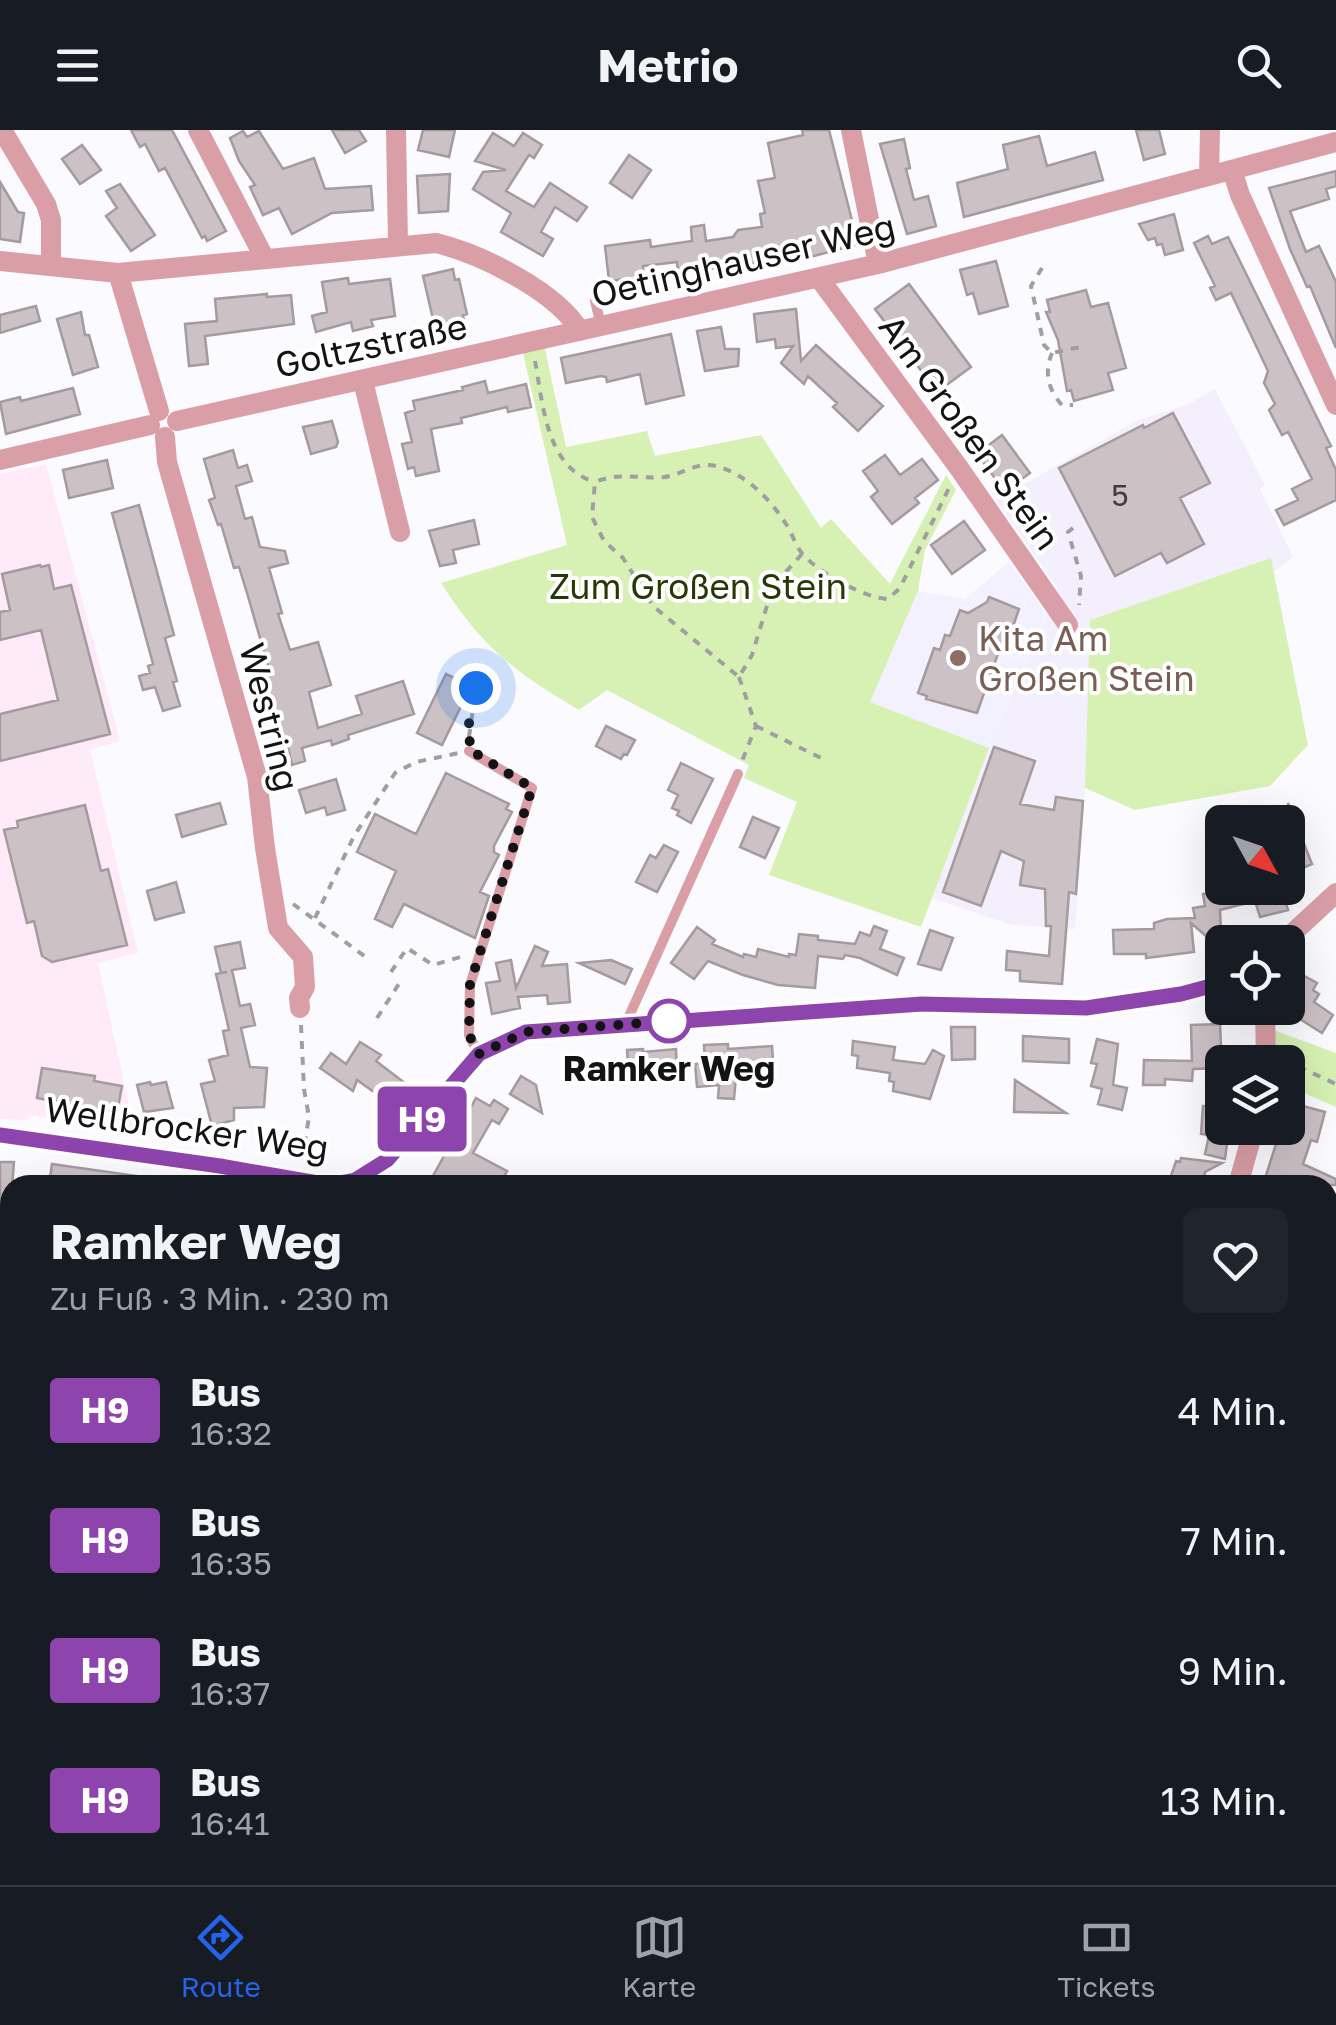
<!DOCTYPE html>
<html lang="de">
<meta charset="utf-8">
<style>
:root{--surface:#171b24;--page:#20242c;--text:#f1f3f6;--muted:#9ea1a6;--line:#363941;--accent:#2563eb}
body{margin:0;font-family:"Golos Text",sans-serif;background:var(--page);color:var(--text);height:100vh;display:flex;flex-direction:column;font-size:38px;white-space:nowrap}
*{box-sizing:border-box;margin:0}
p{font-size:32px;color:var(--muted)}
.icon{flex:none;width:55px;height:55px;fill:none;stroke:currentColor;stroke-width:2;stroke-linecap:round;stroke-linejoin:round}
.map{position:relative;flex:1;overflow:hidden}
.side{position:absolute;left:0px;top:1045px;width:1338px;height:710px;display:flex;flex-direction:column;background:var(--surface);border-radius:30px 30px 0 0;box-shadow:0 10px 40px #0002}
.side>*{flex:none}
.badge{padding:0 20px;border-radius:8px;font-size:35px;line-height:65px}
.needle{width:65px;rotate:130deg}
.buttons{position:absolute;left:1205px;top:675px;display:grid;gap:20px}
.buttons a{display:grid;place-items:center;width:100px;height:100px;border-radius:15px;background:var(--surface);box-shadow:0 10px 40px #0002;font-size:50px}
.you{position:absolute;width:50px;height:50px;margin:-25px;border:8px solid #fff;border-radius:50%;background:#1a73e8;box-shadow:0 0 0 15px #1a73e833}
.map>.badge{position:absolute;translate:-50% -50%;box-shadow:0 0 0 5px #fff}
.round{display:grid;place-items:center;flex:none;width:105px;height:105px;border-radius:15px;background:var(--page)}
.head{display:flex;align-items:center;justify-content:space-between;height:170px;padding:0 50px}
h1{font-size:48px;font-weight:700;line-height:75px}
ul{padding:0;list-style:none}
li{display:flex;align-items:center;gap:30px;height:130px;padding:0 50px}
li div{flex:1}
li b{display:block;font-size:38px}
li em{font-style:normal}
li .badge{min-width:110px;font-weight:700;text-align:center}
header{display:flex;justify-content:space-between;align-items:center;height:130px;padding:0 50px;background:var(--surface);font-size:45px;font-weight:700}
.tab-bar{display:flex;justify-content:space-around;align-items:center;height:140px;border-top:2px solid var(--line);background:var(--surface);font-size:28px;color:var(--muted)}
.tab-bar a{display:grid;justify-items:center;gap:5px}
.tab-bar .on{color:var(--accent)}
.map>svg:first-child{display:block}
</style>
<header><svg class="icon" aria-label="menu" viewBox="0 0 24 24"><path d="M4 6h16M4 12h16M4 18h16"/></svg>Metrio<svg class="icon" aria-label="search" viewBox="0 0 24 24"><circle cx="10" cy="10" r="6"/><path d="M15 15l6 6"/></svg></header>
<div class="map">
<svg width="1336" height="1755" viewBox="0 0 1336 1755">
<rect width="100%" height="100%" fill="#fbfbff"/>
<path fill="#ffeafa" d="M46,334l74,277 -30,9 48,203 -40,10 36,166 -105,-14 -1,5 -28,-1v-645z"/>
<path fill="#f3effc" d="M1215,259l50,96 -5,4 33,68 -20,15 -2,-13 -181,61 -5,168 -10,141 -63,-4 -80,-27 57,-150 69,-160 -62,-88 142,-80 47,-14z"/>
<path fill="#f3f1ff" d="M1009,432l37,52 -57,134 -119,-46 48,-111 47,8z"/>
<path fill="#d6f1b3" d="M544,214l22,103 81,-16 8,25 106,-21 60,93 10,-9 59,65 56,-109 10,15 -31,60 -7,41 -48,111 119,46 -68,179 -152,-52 28,-73 -53,-24 5,-13 -142,-75 -28,20c-66,-39 -96,-62 -138,-127l126,-38 -45,-196z
M1271,428l37,187 -38,41 -135,24 -50,-22 5,-168z
M1271,899l65,24v54l-48,-21v-24h-17z
M682,1745h366l-8,10h-345z"/>
<path fill="#ccc1c5" stroke="#a59a9e" stroke-width="2.5" d="M131,0h41l54,101 -19,10 -2,-5 -3,2 -37,-70 -6,3 -14,-27 -5,3z
M332,0h27l7,11 -21,12z
M423,0h32l-6,27 -31,-7z
M802,0h27l29,114 -66,18v-4l-114,15 -1,-11 -34,4 1,11 -35,4 -4,-35 45,-6 1,7 41,-6 -1,-14 13,-2 2,16 27,-4 5,-7 24,-3 -2,-13 5,-1 -7,-32 17,-3 -7,-35 35,-8z
M1136,0h23l6,24 -21,6z
M243,1l4,6 12,-6 24,38 31,-11 11,31 46,-3 2,24 -41,3 -40,21 -13,-26 -16,7 -13,-28 5,-2 -16,-24 -9,-23z
M493,3l21,13 9,-13 19,12 -8,13 -5,-3 -23,36 28,16 16,-24 37,24 -10,14 -22,-14 -14,25 12,7 -10,17 -42,-24 10,-19 -38,-24 10,-17 23,-2 -31,-9z
M1039,6l8,30 48,-14 8,28 -139,37 -7,-34 51,-14 -5,-24z
M904,9l6,29 -4,1 8,31 14,-4 8,30 -29,8 -27,-90z
M82,15l19,25 -21,14 -18,-25z
M629,25l22,15 -19,28 -22,-15z
M1336,41v15l-10,3 3,10 -39,12 16,41 13,-6 17,36v66l-26,-62 -3,1 -17,-38 -21,-61z
M450,44l-2,37 -29,2 -2,-37z
M0,52l18,30 6,1 -4,29 -20,-3z
M120,54l35,51 -24,16 -25,-35 11,-8 -11,-17z
M1174,84l9,36 -18,5 -3,-11 -5,1 -2,-7 -7,2 -9,-16z
M1208,106l4,8 16,-7 103,209 -5,2 10,22v30l-52,25 -8,-15 22,-10 -6,-11 20,-10 -24,-47 -6,3 -13,-25 6,-6 -11,-21 4,-12 -37,-78 -15,7 -6,-12 5,-2 -21,-43z
M996,131l12,45 -29,8 -6,-21 -6,2 -7,-25z
M453,139l2,11 4,-1 8,35 -4,1 2,11 -29,6 -13,-56z
M348,148l1,6 41,-5 5,37 -24,4 2,6 -20,5 -2,-9 -35,10 -4,-16 15,-4 -5,-30z
M909,154l62,83 -34,25 -62,-83z
M1086,160l5,17 17,-4 18,65 -18,5 5,17 -39,11 -3,-11 -4,1 -9,-51 -12,-28h4l-3,-12z
M267,164v3l24,-2 3,29 -89,12 3,28 -19,2 -4,-42 32,-3 -2,-22z
M36,176l4,15 -40,12v-18z
M796,179l5,52 15,-16 67,61 -25,25 -25,-24 4,-4 -29,-27 -4,8 -23,-21 12,-17 -17,2 -1,-9 -18,3 -3,-28z
M81,182l4,23h4l9,32 -25,8 -16,-56z
M721,197l4,22h14l-1,17 -33,5 -8,-40z
M671,204l13,61 -38,9 -6,-30 -33,8 -1,-5 -5,-1 -35,7 -5,-25z
M485,251l3,12 38,-9 5,23 -23,5 -1,-5 -46,11 1,5 -31,6 8,42 -23,5 -2,-9 -6,2 -6,-25 10,-2 -7,-29 10,-3 -2,-9 50,-11 -1,-3z
M73,258l7,26 -74,20 -6,-32 20,-5 1,4z
M1173,283l37,70 -30,15 24,46 -37,19 -6,-10 -46,23 -56,-108 84,-43 1,3z
M332,291l6,21 -2,5 -25,7 -8,-27z
M1002,305l28,38 -19,14 -8,-10 -6,4 -20,-27z
M233,320l5,18 9,-3 5,16 -16,5 9,33 7,-2 8,30 25,4 3,12 -19,5 13,45 -4,1 12,36 28,-8 13,43 -22,7 9,36 44,-14 -6,-18 47,-15 11,33 -66,21 1,4 -17,6 -1,-5 -29,8 3,13 -13,4 -4,-17 -5,1 -7,-15 -13,-55 8,-3 -24,-83 -8,-26 -5,1 -13,-44 -3,1 -9,-25 6,-2 -11,-39z
M885,325l15,20 22,-16 16,21 -23,18 4,5 -27,21 -21,-27 7,-6 -15,-20z
M107,330l6,28 -44,10 -6,-28z
M139,375l35,130 -9,3 12,43 -4,1 7,24 -17,5 -8,-24 -12,3 -4,-14 11,-3 -2,-7 5,-2 -41,-151z
M474,390l5,24 -26,6 3,13 -16,3 -11,-35z
M964,391l21,29 -33,24 -21,-29z
M40,435l1,2 8,-2 5,24 17,-4 39,149 -110,27v-47l58,-14 -17,-70 -41,10v-28l10,-2 -8,-36z
M989,467l30,12 -14,41 -5,-2 -23,65 -51,-14 1,-3 -9,-3 16,-45 6,2 5,-15 5,1 10,-26 8,3 19,-11z
M446,544l25,12 -29,59 -25,-12z
M606,596l29,14 -8,15 -3,-1 -3,5 -25,-13z
M994,617l41,14 -15,43 34,6 2,-13 27,4 -7,93 -7,-2 -7,92 -42,-3v-10l-14,-1 1,-19 42,5 2,-30h-5l-1,-37 -25,-4 4,-24 -23,-10 -20,55 -38,-14z
M681,633l32,16 -22,44 -14,-8 2,-4 -7,-3 6,-13 -10,-5z
M446,643l63,31 -3,5 6,3 -18,34v6l5,3 -19,37 9,4 -14,42 -71,-34 -12,23 -17,-8 21,-48 -39,-19 18,-38 41,20z
M336,649l9,31 -18,5 -2,-8 -19,6 -7,-23z
M220,673l6,21 -44,13 -6,-22z
M1288,673l24,61 -24,10z
M85,675l16,66 7,-2 19,76 -75,17 -10,-6 -8,-35 -7,2 -23,-93 14,-3 -1,-6z
M753,687l26,11 -14,30 -25,-11z
M664,715l14,7 -21,40 -21,-10 14,-27 6,3z
M176,752l8,30 -29,8 -8,-29z
M1240,758h47l1,4 -5,1 5,17 -28,7 -5,-16 -35,9 2,40 -31,-27 3,29 -48,6v-4h-32l-1,-24 41,-1v-6l13,-4 28,-1 -2,-10 12,-2 -2,-12z
M874,796l13,5 -7,18 24,9 -7,17 -37,-17 -15,-3 -2,4 -25,-3 -3,32 -37,-3 -35,-10 -35,-14 -14,18 -23,-16 26,-36 18,13 -3,4 31,13 1,-3 12,3 2,-8 31,8v-3l7,1 3,-21 19,2v4l37,4 5,-12 10,4z
M930,800l23,8 -12,32 -23,-6z
M240,812l5,26 -13,2 8,36 10,-2 5,21 -14,3 9,39 17,1 -3,39 -30,1v12l-22,6 -11,-42 14,-3 -6,-21 19,-5 -5,-24 6,-1 -13,-56 11,-2 -6,1 -6,-26z
M535,816l13,6 -6,14 25,-2 3,38 -22,2 -1,-9 -29,2 2,11 -28,6 -6,-31 14,-2 -4,-18 15,-3 5,28z
M611,830l21,9 -7,15 -46,-21z
M1293,846l7,6 4,-6 13,7 -4,7 6,4 -5,8 19,13 -11,18 -30,-19 2,-4 -6,-4v-22z
M1220,894l2,44 -29,1 -1,12 -27,-2v6h-22l1,-25 48,1 -1,-36z
M951,897h24v32l-23,1z
M1023,906l46,3v24l-46,-2z
M1097,909l21,5 -5,41 14,3 -5,22 -24,-6 4,-15 -11,-3 6,-22 -6,-1z
M853,911l42,6 -2,13 32,4 8,-14 11,6 -14,43 -37,-8 1,-9 -5,-1 1,-8 -33,-5 1,-12 -6,-1z
M360,912l21,13 -5,6 38,29 -15,20 -42,-30 -4,11 -33,-23 11,-15 15,11z
M728,914v5l44,-3 2,29 -38,2 -2,22 -16,-1 1,-13 -22,2 -2,-23 10,-1 -1,-18z
M643,919v3l33,-3 1,25 -21,2 -1,-12 -27,2 -1,-16z
M42,938l53,8 -1,5 28,5 -5,27 -80,-15z
M521,946l15,9 6,28 -32,-19z
M1015,950l51,33 -52,-1z
M150,952l1,3 15,-3 7,26 -29,4 -7,-27z
M476,968l14,8 4,-6 14,9 -9,15 -7,-4 -19,33 34,18 -7,14h-72z
M1216,969l6,1v28h7l-4,31 -20,-5 4,-19 -8,-1 2,-28 11,2z
M1288,972l37,10 -8,30 -6,-2 -8,24 33,15v6h-73l18,-57h7z
M1181,1028l41,5 -17,9 -2,13h-35l8,-24 4,1z
M0,1032h14l-4,49h-10z
M52,1034l85,12v9h-88z"/>
<g fill="none" stroke-linecap="round" stroke-linejoin="round">
<path stroke="#9f9fa3" stroke-width="4" stroke-dasharray="8 8" stroke-linecap="butt" d="M1042,138l-11,18 13,59 8,8 33,-7
M1052,223c-8,19 -4,37 10,52h11
M535,231c8,43 11,107 60,121
M1073,398l-5,4 13,44 -2,29
M802,424l-29,32 -21,69 -13,22 -86,-71 -30,-48 -19,-17 -12,-24 3,-35c24,-10 44,-3 69,-5 18,-2 32,-16 52,-11 29,7 55,34 70,58 6,9 9,20 15,28 14,19 63,46 87,47l12,-11 49,-100
M739,547l17,49 -14,35
M756,596l67,33
M469,607l7,-49
M293,774l77,56
M315,788l39,-82 41,-63 21,-11 43,-9
M391,842l16,-24 26,17 31,-9
M377,888l25,-39
M301,895l3,64 5,28 -8,47
M1284,930l52,24"/>
<path stroke="#da9fa6" stroke-width="10" d="M595,171l6,24
M469,621l63,37 -62,197 -1,50 9,18
M626,893l112,-249"/>
<path stroke="#da9fa6" stroke-width="20" d="M2,0l44,74 5,16v46
M198,0l67,129
M396,0l2,114
M851,0l27,134
M1232,40l8,25 96,210
M1209,46l1,-46
M0,131l118,12 318,-30c45,11 120,48 144,88
M118,143l41,138
M819,148l140,190 109,157
M363,251l37,151
M177,291l701,-157 458,-122
M165,307l2,25 90,315 8,71 13,80 25,29 2,30 -6,11 1,10
M0,330l150,-35
M1283,812l53,-49
M1265,878l1,54
M0,1005l241,34 88,16 26,-4 32,-21 92,-106 47,-22 397,-28 162,4 96,-14 41,-11
M1238,1055l16,-57
M0,1311l10,3
M0,1530l10,3
M0,1683l10,5
M145,1745l47,10
M663,1745l13,10
M466,1755l6,-10"/>
</g>
<g fill="none" stroke-linecap="round" stroke-linejoin="round">
<defs>
<path id="line" d="M0,1005l220,31 109,19 26,-5 32,-20 92,-106 47,-22 396,-28 164,4 95,-14 41,-11"/>
</defs>
<use href="#line" stroke="#fff" stroke-width="22"/>
<use href="#line" stroke="#8e44ad" stroke-width="15"/>
<path stroke="#131316" stroke-width="10" stroke-dasharray="0 18" d="M476,558l-7,34 1,28 62,38 -62,196 -1,51 10,19 47,-22 143,-11"/>
</g>
<circle fill="#8d6e63" stroke="#fff" stroke-width="4" cx="958" cy="528" r="10"/>
<circle fill="#fff" stroke="#8e44ad" stroke-width="5" cx="669" cy="891" r="20"/>
<g text-anchor="middle" dominant-baseline="central" stroke-width="8" stroke-linejoin="round" paint-order="stroke">
<g font-size="30" fill="#413e42">
<text x="1120" y="365">5</text>
</g>
<g font-size="35" fill="#131316" stroke="#fff">
<text transform="translate(743 130) rotate(-13)">Oetinghauser Weg</text>
<text transform="translate(371 215) rotate(-12)">Goltzstraße</text>
<text transform="translate(970 302) rotate(54)">Am Großen Stein</text>
<text transform="translate(270 587) rotate(76)">Westring</text>
<text transform="translate(187 998) rotate(8)">Wellbrocker Weg</text>
</g>
<g font-size="35" fill="#263804" stroke="#fff">
<text x="698" y="456">Zum Großen Stein</text>
</g>
<g font-size="35" fill="#785e54" stroke="#fff" text-anchor="start">
<text x="978" y="508">Kita Am<tspan x="978" dy="40">Großen Stein</tspan></text>
</g>
<g font-size="35" font-weight="bold" fill="#131316" stroke="#fff">
<text x="669" y="938">Ramker Weg</text>
</g>
</g>
</svg>
<div class="buttons">
<a><svg class="needle" viewBox="-14 -14 28 28"><path d="M0-13l5 13h-10z" fill="#e53935"/><path d="M0 13l5-13h-10z" fill="#9ea1a6"/></svg></a>
<a><svg class="icon" aria-label="locate" viewBox="0 0 24 24"><circle cx="12" cy="12" r="6"/><path d="M12 2v4M12 18v4M2 12h4M18 12h4"/></svg></a>
<a><svg class="icon" aria-label="layers" viewBox="0 0 24 24"><path d="M12 4l9 5-9 5-9-5zM3 14l9 5 9-5"/></svg></a>
</div>
<div class="you" style="left:476px;top:558px"></div>
<b class="badge" style="left:422px;top:989px;background:#8e44ad;color:#fff">H9</b>
<section class="side">
<div class="head"><div><h1>Ramker Weg</h1><p>Zu Fuß · 3 Min. · 230 m</p></div><a class="round"><svg class="icon" aria-label="heart" viewBox="0 0 24 24"><path d="M12 20l-8-8c-3-5 5-10 8-4 3-6 11-1 8 4z"/></svg></a></div>
<ul>
<li><span class="badge" style="background:#8e44ad;color:#fff">H9</span><div><b>Bus</b><p>16:32</p></div><em>4 Min.</em></li>
<li><span class="badge" style="background:#8e44ad;color:#fff">H9</span><div><b>Bus</b><p>16:35</p></div><em>7 Min.</em></li>
<li><span class="badge" style="background:#8e44ad;color:#fff">H9</span><div><b>Bus</b><p>16:37</p></div><em>9 Min.</em></li>
<li><span class="badge" style="background:#8e44ad;color:#fff">H9</span><div><b>Bus</b><p>16:41</p></div><em>13 Min.</em></li>
</ul>
</section>
</div>
<nav class="tab-bar">
<a class="on"><svg class="icon" aria-label="directions" viewBox="0 0 24 24"><path d="M12 3l9 9-9 9-9-9zM9 14v-3h6M13 9l2 2-2 2"/></svg>Route</a>
<a><svg class="icon" aria-label="map" viewBox="0 0 24 24"><path d="M3 6l6-2 6 2 6-2v14l-6 2-6-2-6 2zM9 4v14M15 6v14"/></svg>Karte</a>
<a><svg class="icon" aria-label="tickets" viewBox="0 0 24 24"><path d="M3 7h18v10H3zM15 7v10"/></svg>Tickets</a>
</nav>
